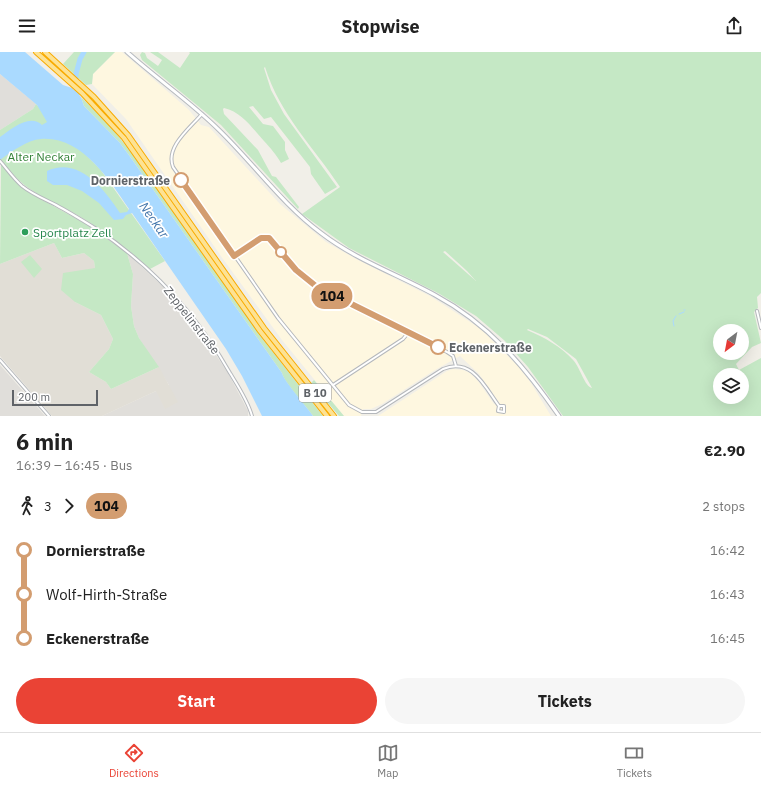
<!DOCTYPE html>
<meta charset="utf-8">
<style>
:root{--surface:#fff;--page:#f6f6f6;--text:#222;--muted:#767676;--line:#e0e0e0;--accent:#ea4335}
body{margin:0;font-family:"IBM Plex Sans",sans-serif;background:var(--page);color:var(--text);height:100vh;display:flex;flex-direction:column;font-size:15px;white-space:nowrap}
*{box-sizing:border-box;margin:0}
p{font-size:13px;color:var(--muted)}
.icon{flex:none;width:22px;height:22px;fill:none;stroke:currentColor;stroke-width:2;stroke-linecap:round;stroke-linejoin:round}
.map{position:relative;height:364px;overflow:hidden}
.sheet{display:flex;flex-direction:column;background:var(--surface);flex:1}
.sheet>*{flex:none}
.badge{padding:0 8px;border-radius:13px;font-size:14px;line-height:26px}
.needle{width:26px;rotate:212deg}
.tools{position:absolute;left:713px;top:272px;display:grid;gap:8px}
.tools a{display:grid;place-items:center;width:36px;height:36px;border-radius:50%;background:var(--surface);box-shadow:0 4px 16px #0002;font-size:20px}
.scale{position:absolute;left:12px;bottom:10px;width:86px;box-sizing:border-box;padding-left:4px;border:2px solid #5f6368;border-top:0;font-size:11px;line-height:14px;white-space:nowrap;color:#5f6368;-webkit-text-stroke:3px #fff;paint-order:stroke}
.map>.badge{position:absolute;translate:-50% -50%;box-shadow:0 0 0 2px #fff}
.legs{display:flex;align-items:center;gap:6px;height:44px;padding:0 16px;font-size:13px}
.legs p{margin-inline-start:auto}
.head{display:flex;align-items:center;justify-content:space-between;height:68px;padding:0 16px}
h1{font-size:22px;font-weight:700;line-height:30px}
.action{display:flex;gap:8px;margin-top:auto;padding:8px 16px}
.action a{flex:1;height:46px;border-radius:24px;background:var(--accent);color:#fff;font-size:16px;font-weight:700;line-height:46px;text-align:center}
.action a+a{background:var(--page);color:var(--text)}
ul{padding:0 16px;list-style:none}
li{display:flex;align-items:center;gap:14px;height:44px;font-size:15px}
li i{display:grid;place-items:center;width:6px;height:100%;margin:0 5px;background:currentColor}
li i::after{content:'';width:10px;height:10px;margin:-5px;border:3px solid;border-radius:50%;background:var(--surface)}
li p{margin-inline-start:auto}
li:first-child i{background:linear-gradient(#0000 50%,currentColor 0)}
li:last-child i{background:linear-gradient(currentColor 50%,#0000 0)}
header{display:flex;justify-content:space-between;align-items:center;height:52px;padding:0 16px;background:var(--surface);font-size:18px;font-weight:700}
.tab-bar{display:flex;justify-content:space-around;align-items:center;height:56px;border-top:1px solid var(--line);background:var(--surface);font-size:11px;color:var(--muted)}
.tab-bar a{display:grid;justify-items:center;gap:2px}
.tab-bar .current{color:var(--accent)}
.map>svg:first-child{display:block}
</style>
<header><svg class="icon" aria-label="menu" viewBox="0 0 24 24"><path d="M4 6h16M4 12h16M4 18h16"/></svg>Stopwise<svg class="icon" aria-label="share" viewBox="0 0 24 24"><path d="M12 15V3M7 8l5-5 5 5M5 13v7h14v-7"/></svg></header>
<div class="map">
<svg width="761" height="364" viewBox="0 0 761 364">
<rect width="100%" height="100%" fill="#f1efe8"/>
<path fill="#fef7e0" d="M115,0h7l67,58 12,15 8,2 71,77 46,38 32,18 72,36 51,33 37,37 13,17 20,33h-173l69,-45 6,-2 10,1 7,3 8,8 16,23 5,-2 -20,-28 -19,-18 -25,14 -53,34 -11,5h-8l-2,7h-17l-62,-76 -59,-81 -97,-140 -34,-35 1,-10z"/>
<path fill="#e0deda" d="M0,22l36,30 -3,5 -33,21z
M127,201l46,43 19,23 36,54 20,38v5h-146l67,-31 -30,-47 -5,-12 -3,-20 2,-32z
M0,313l38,43 7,8h-45z"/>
<path fill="#e1ded6" d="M54,191l8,15 22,-5 10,8 1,7 -20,34 26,13 12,24 -4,10 -20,23 17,10 5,7 48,-22 19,35 -13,7 -9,-18 -54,25h-50l-52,-60v-92z"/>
<path fill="#c5e8c5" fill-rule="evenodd" d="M74,0h41l-22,22 -1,10 -6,1 -23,-21z
M142,0l3,1 2,5 11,8 4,-6 -12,-8h8l22,16 10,-15 -1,-1h572v241l-4,4 1,11 -4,4 7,31 -9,4 -16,17 3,6 22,-12v58h-198l-35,-49 -23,-26 -29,-25 -38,-23 -89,-45 -47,-34 38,-27c-27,-41 -60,-72 -75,-120l-1,1 7,22 13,24 53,73 -12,7 -14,-20 -1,-7 -39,-50 -7,2 -11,-13 -4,1 14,17 10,2 12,16v8l4,9 -8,4c-5,-9 -10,-14 -17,-22 -12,-13 -22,-29 -40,-33l-1,1 1,5 34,36 14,26 4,1 23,30 -1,2 -77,-84 -79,-65 -2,-5zM445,199l22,20 9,10 -33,-29zM528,277l19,8 29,22 16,29c-7,-1 -12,-20 -18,-27 -13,-15 -29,-23 -47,-31zM720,279h22v22h-22zM720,323h22v22h-22z
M81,45l30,30 19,24 132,187 61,78h-10c-6,-9 -30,-35 -31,-43l-151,-215 -11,-15 -36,-37z
M36,52l64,65 65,92 -15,8c-22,-20 -46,-38 -71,-53 -31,-18 -54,-23 -76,-54l-3,2v-34l33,-21z
M1,112l13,16 14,12 60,33 39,28 6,21 -2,32 3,20 5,12 20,29 -48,22 -5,-7 -17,-10 20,-23 4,-10 -12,-24 -26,-13 -14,-12 2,-17 32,-5 -1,-7 -10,-8 -22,5 -8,-15 -54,21z
M30,203l12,14 -8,9 -13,-16z
M314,328l30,36h-5l-28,-33z"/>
<path fill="#aadaff" d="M0,0h25l38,33 9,3 9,9 3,9 36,37 11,15 151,215c1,7 25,34 31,43h-51l-20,-40 -16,-27 -94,-136 -6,2 -3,4 -9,1 -15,-17 -17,-12 -15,-6h-14l-6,-4v-10c32,-15 58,19 73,42l7,-1 2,-3c-20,-29 -47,-73 -88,-70 -14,1 -30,13 -41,21v-23c11,-8 30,-24 42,-12l5,-3 -10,-17 -37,-31z"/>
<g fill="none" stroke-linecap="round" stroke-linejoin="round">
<path stroke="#aadaff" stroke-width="1" d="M684,258h1
M679,262l5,-2
M674,274l-1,-5 3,-5"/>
<path stroke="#aadaff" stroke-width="5" d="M77,47l-1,-25 4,-15 4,-7"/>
<defs>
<path id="street" d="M202,62c-12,14 -37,33 -29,53l105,151 71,87 13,7h14l67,-43c29,-12 42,18 56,37l-1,5 6,1v-6h-5
M0,109c7,8 13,17 22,25 10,8 22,13 34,19 13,7 26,15 39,23 56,37 102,87 135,145 8,13 18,28 22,43
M234,204l27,-17 8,-1 27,32 21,17 130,65 6,4 3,10
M757,259l4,17
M0,308l49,56
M333,333l70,-46 5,-6"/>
<path id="secondary" d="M127,0c30,27 64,50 92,78 35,34 63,74 102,103 35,27 76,41 114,62 54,29 90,72 124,121"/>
<path id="highway" d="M36,0l46,41 42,45 136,193 67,85
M45,0l49,45 34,38 136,193 70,88"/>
</defs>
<use href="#street" stroke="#b5b8bc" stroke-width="4"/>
<use href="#secondary" stroke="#b6babf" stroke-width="5"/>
<use href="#highway" stroke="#f9ab00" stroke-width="6"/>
<use href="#street" stroke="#fff" stroke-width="2"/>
<use href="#secondary" stroke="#fff" stroke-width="3"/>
<use href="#highway" stroke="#fde293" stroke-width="4"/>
</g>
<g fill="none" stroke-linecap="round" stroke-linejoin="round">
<defs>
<path id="line-1" d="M181,128l53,76 27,-18h8l27,32 21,17 121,60"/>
</defs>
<use href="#line-1" stroke="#fff" stroke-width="9"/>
<use href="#line-1" stroke="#d39d70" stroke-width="6"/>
</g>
<g fill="#fff" stroke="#d39d70" stroke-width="2">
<circle cx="181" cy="128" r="7"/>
<circle cx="281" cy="200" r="5"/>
<circle cx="438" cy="295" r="7"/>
</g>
<circle fill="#2e9e5b" stroke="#fff" stroke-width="1.5" cx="25" cy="180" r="4"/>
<g text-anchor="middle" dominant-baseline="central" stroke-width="3.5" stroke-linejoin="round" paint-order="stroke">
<rect fill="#fff" stroke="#8f9295" stroke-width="1" x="299" y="332" width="32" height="18" rx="3"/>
<g font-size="11" font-weight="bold" fill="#5f6368">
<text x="315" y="341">B 10</text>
</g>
<g font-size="12" fill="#348238" stroke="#fff">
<text x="41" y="104">Alter Neckar</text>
</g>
<g font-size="12" font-weight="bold" fill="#5f6368" stroke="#fff" text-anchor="end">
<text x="170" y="128">Dornierstraße</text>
<text x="449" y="295" text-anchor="start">Eckenerstraße</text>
</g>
<g font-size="12" fill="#27864d" stroke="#fff" text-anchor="start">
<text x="33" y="180">Sportplatz Zell</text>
</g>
<g font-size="12" fill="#5f6368" stroke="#fff">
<text transform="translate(192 268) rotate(52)">Zeppelinstraße</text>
</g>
<g font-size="13" font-style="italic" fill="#4174aa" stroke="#fff">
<text transform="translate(154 168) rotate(55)">Neckar</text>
</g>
</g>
</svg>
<div class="tools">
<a><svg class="needle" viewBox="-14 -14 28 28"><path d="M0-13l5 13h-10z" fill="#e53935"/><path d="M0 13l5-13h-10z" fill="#767676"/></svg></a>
<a><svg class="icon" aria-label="layers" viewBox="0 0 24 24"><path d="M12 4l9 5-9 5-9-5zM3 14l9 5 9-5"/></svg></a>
</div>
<div class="scale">200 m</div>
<b class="badge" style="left:332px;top:244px;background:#d39d70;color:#111">104</b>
</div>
<section class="sheet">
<div class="head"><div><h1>6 min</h1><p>16:39 – 16:45 · Bus</p></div><b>€2.90</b></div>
<div class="legs"><svg class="icon" aria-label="walk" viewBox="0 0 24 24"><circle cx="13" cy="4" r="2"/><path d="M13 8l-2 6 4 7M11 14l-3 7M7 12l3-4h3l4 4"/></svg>3<svg class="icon" aria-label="forward" viewBox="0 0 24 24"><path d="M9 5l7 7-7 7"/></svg><b class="badge" style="background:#d39d70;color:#111">104</b><p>2 stops</p></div>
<ul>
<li><i style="color:#d39d70"></i><b>Dornierstraße</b><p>16:42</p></li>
<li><i style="color:#d39d70"></i><span>Wolf-Hirth-Straße</span><p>16:43</p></li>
<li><i style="color:#d39d70"></i><b>Eckenerstraße</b><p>16:45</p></li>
</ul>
<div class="action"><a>Start</a><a>Tickets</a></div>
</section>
<nav class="tab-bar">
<a class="current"><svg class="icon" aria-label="directions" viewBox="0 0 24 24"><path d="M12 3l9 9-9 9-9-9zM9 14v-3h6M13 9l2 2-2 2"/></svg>Directions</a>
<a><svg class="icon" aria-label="map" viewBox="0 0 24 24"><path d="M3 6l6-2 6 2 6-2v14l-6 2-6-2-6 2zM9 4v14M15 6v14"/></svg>Map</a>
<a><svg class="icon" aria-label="tickets" viewBox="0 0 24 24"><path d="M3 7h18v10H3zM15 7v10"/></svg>Tickets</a>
</nav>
